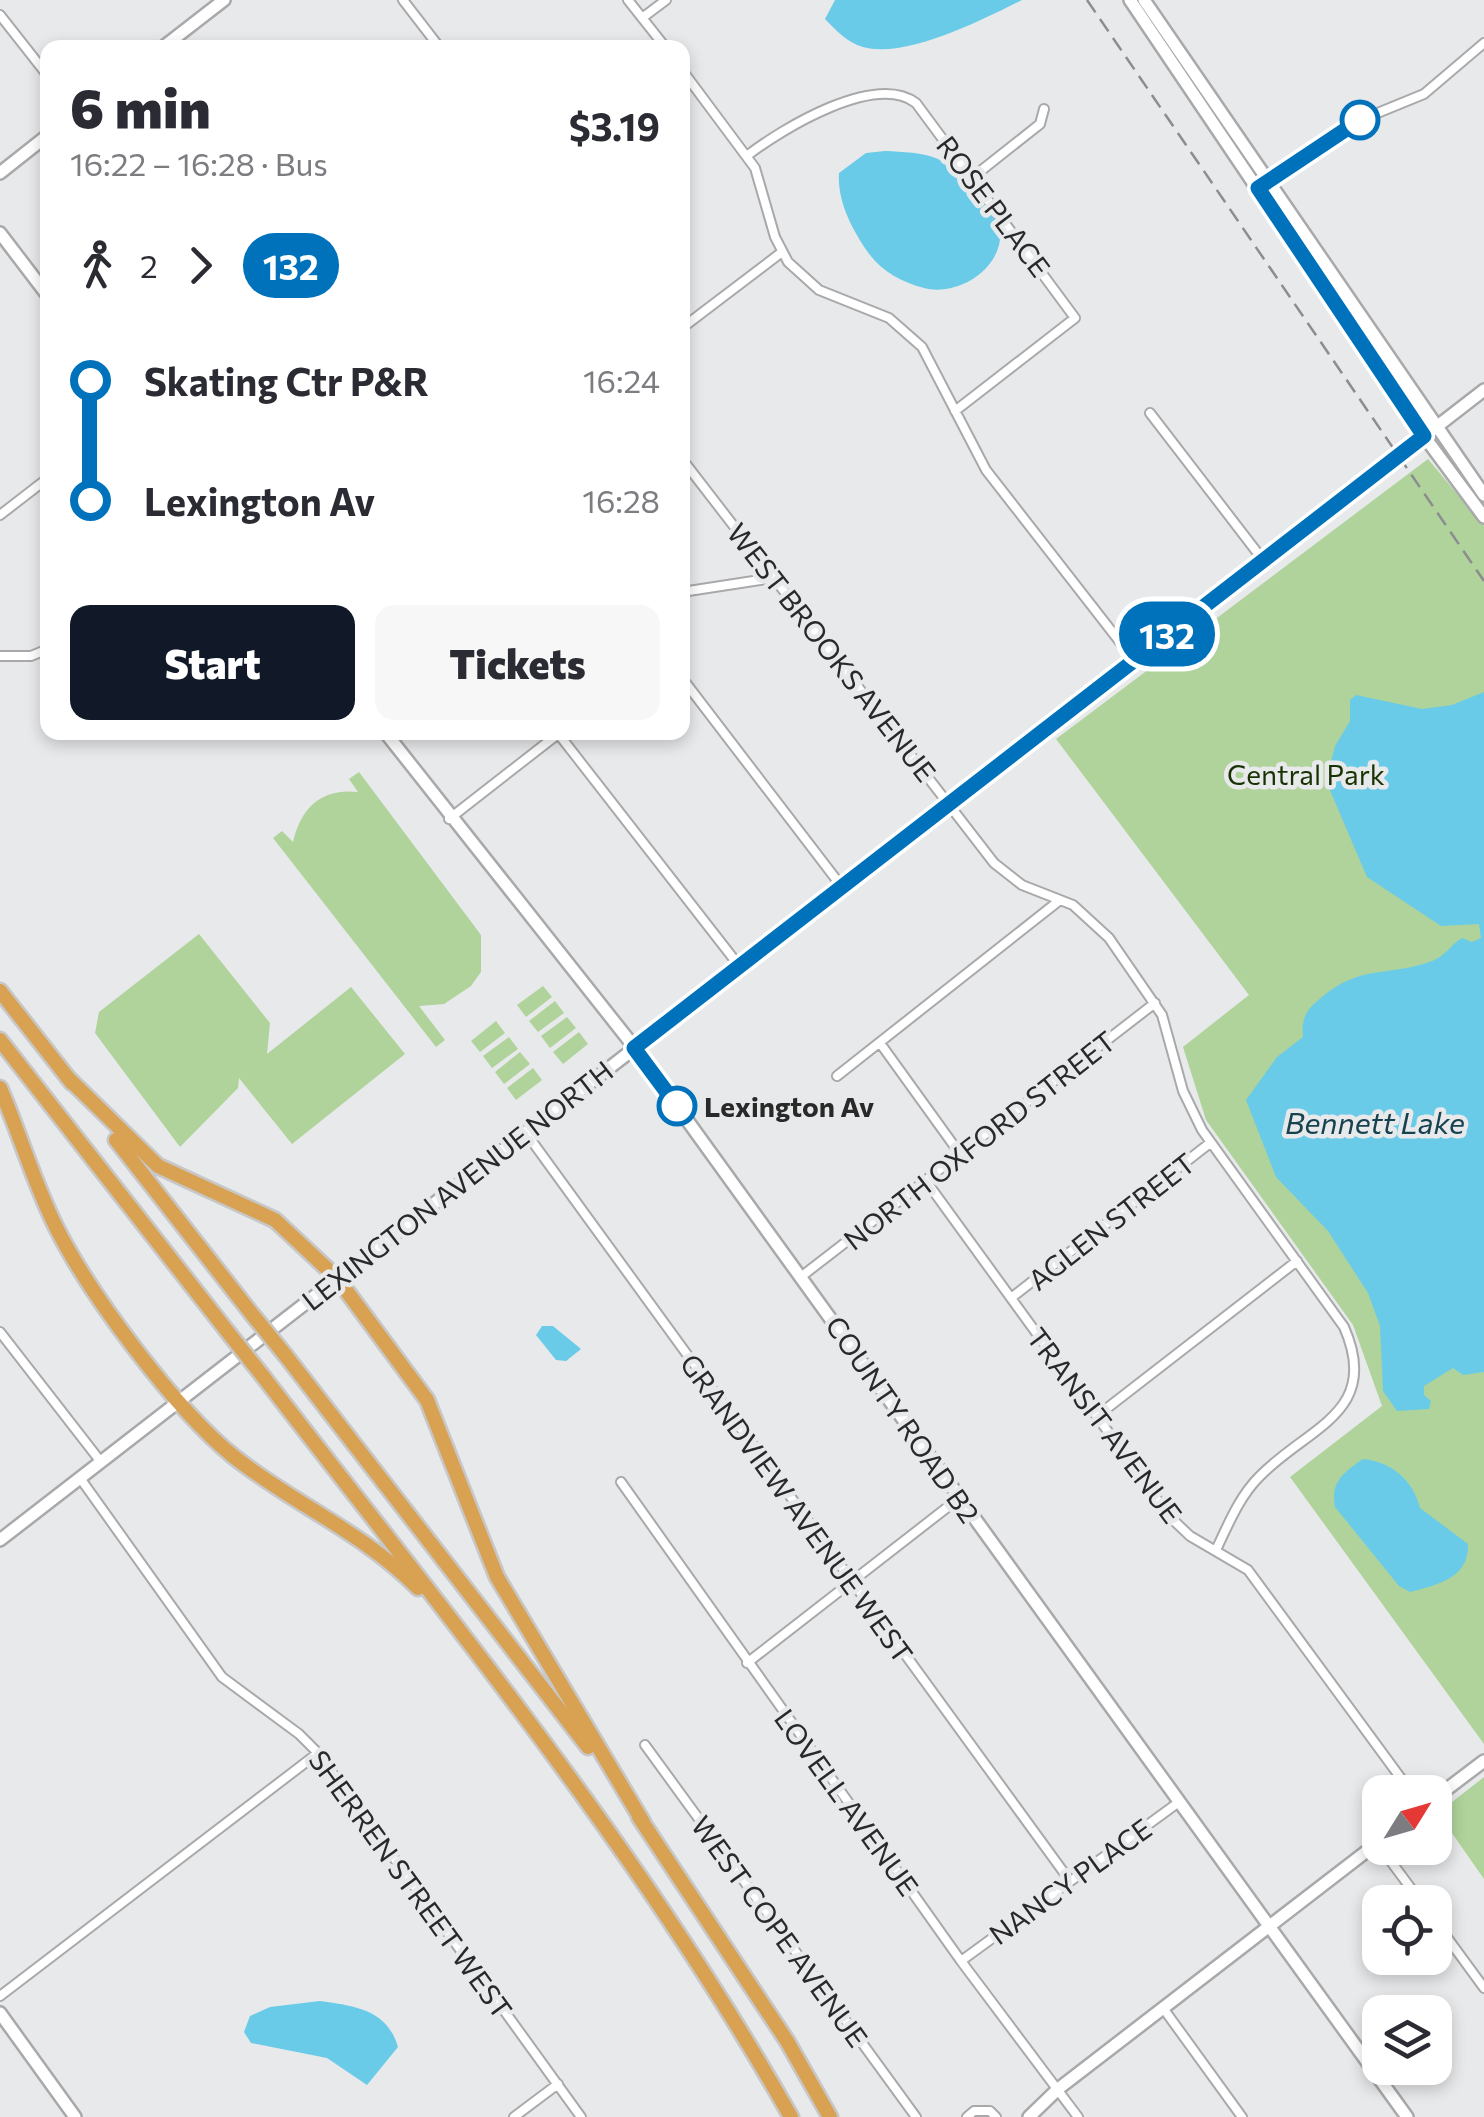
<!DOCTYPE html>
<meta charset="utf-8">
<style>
:root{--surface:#fff;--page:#f7f7f7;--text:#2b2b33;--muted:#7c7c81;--accent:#111827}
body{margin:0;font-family:Commissioner,sans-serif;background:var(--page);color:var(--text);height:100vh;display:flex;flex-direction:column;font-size:38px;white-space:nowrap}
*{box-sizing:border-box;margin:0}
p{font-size:32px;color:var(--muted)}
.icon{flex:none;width:55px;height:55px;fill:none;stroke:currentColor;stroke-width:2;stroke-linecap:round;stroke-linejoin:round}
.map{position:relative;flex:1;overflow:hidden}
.panel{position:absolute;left:40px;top:40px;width:650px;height:700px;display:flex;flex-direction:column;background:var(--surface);border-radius:20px;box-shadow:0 5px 15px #0003}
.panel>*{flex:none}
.badge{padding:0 20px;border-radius:32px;font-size:35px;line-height:65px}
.needle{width:65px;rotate:53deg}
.buttons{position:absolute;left:1362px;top:1775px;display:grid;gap:20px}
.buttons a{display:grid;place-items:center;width:90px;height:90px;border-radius:20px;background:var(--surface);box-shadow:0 5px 15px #0003;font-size:50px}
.map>.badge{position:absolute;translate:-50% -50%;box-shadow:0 0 0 5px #fff}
.legs{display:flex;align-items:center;gap:15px;height:110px;padding:0 30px;font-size:32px}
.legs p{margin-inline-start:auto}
.head{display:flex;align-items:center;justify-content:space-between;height:170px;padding:0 30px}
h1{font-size:55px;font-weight:800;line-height:75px}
.primary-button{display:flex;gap:20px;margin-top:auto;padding:20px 30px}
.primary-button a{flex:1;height:115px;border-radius:20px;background:var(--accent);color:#fff;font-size:40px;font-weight:800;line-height:115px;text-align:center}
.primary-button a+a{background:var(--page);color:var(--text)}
ul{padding:0 30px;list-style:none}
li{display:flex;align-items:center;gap:35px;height:120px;font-size:38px}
li i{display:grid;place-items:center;width:15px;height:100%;margin:0 12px;background:currentColor}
li i::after{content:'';width:25px;height:25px;margin:-12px;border:8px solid;border-radius:50%;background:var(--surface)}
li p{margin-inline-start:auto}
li:first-child i{background:linear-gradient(#0000 50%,currentColor 0)}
li:last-child i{background:linear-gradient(currentColor 50%,#0000 0)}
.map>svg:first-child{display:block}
</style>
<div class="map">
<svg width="1484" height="2117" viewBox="0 0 1484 2117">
<rect width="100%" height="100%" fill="#e8e9eb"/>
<path fill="#afd39b" d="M1428,459l56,67v1218l-194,-267 92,-71 -29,-81 -147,-205 -23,-73 66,-52 -193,-256z
M359,772l122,163v37l-10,14 -27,18 -25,2 26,34 -9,7 -163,-209 9,-7 11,11c8,-34 28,-54 65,-50l-9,-13z
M199,934l71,89 -3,31 84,-67 54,67 -113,90 -53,-66 -1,10 -58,59 -85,-114 4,-21z
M543,986l9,11 -26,20 -9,-12z
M555,1001l9,12 -26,19 -9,-11z
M567,1017l9,11 -26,20 -9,-12z
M496,1021l9,12 -25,19 -9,-11z
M579,1032l9,12 -25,20 -10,-12z
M509,1037l9,12 -26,19 -9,-12z
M520,1052l10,12 -26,20 -9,-12z
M533,1068l9,12 -26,20 -9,-12z
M1484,1777v102l-46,-66z"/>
<path fill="#69cbe8" d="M835,0h187c-39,19 -115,59 -159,47 -16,-4 -28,-18 -38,-28z
M885,151c17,1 38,1 53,8 21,10 58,43 62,67 6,42 -42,71 -76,62 -23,-6 -43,-17 -57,-37 -15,-22 -30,-50 -28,-78l27,-20z
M1484,692v680l-21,3 -10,-7 -29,18v9l7,6 -2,8 -32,2 -14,-20 -3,-65 -12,-33 -40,-62 -52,-54 -30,-77 31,-43 26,-20c-2,-20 4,-28 19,-40 39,-33 67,-20 110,-36 14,-5 18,-16 30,-23l10,4 9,-4 -2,-14 -38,2 -74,-49 -41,-96 9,-35 15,-25v-21l6,-5 66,14 30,-4z
M542,1326h11l28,23 -15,12 -10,-1 -20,-25z
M1363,1459c29,3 50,21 57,49l48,36c1,34 -29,40 -58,48l-11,-6 -64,-79c-5,-25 9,-35 28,-48z
M320,2001c34,5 67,8 78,46l-31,38 -40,-27 -76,-15 -7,-11 6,-16 20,-9z"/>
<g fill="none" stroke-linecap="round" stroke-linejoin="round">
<defs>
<path id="street" d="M403,0l37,48
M628,0l38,48
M0,15l48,61
M642,18l24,-18
M682,70l73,98 20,69 13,25 31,28 70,28 33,29 64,123 148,190
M748,155c34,-26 127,-83 168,-52l159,215 -120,93
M973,177l67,-53 4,-15
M1258,189l100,-68 66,-27 60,-51
M682,328l100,-76
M1150,413l113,147
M682,459l312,404 28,22 51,20 36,33 53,77 21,76 19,39 142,197c38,86 -37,100 -85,150 -20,20 -31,48 -43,73
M0,515l48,-37
M682,592l91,-14
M0,656h31l17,-7
M682,678l160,209
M557,732l183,235
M449,819l109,-85
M880,1043l80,111
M837,1076l223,-176
M526,1133l544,748
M926,1181l244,336 20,19 58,34 163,222
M802,1276l353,-273
M1011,1298l199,-155
M0,1332l101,130
M1097,1416l200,-155
M80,1478l142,199 77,57 19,19 263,364
M621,1482l340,479 117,156
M747,1663l211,-164
M645,1745l271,372
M1381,1848l40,54
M1435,1921l49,67
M961,1961l218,-159
M0,1996l318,-243
M1163,2008l79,109
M514,2117l44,-33
M967,2117l7,-6h16l6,6"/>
<path id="secondary" d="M1130,0l294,436 60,81
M1144,0l340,495
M162,48l62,-48
M0,173l48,-38
M0,233l48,63
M385,732l250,316 772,1069
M0,1540l1484,-1150
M1435,1798l49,-37
M0,2013l75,104
M1029,2117l29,-28 322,-248"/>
<path id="highway" d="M0,991l72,92
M0,1040l227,291
M67,1077l91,89 117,54 62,58 90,122 70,177 146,245
M0,1088c20,46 34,96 57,141 34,67 118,180 176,227 60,48 130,76 185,132
M116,1140l135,173
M286,1356l302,391
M262,1375c185,241 379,476 529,742
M639,1817l148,224 43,76"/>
</defs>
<use href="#street" stroke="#a9a9ac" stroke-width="12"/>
<use href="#secondary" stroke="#a9a9ac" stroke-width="16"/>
<use href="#highway" stroke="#c7c7c8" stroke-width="19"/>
<use href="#street" stroke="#fff" stroke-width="8"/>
<use href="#secondary" stroke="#fff" stroke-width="11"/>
<use href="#highway" stroke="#d9a253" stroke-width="14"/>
<path stroke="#8c8d8e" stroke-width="2.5" stroke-dasharray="15 8" stroke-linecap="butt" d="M1087,0l397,581"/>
<defs>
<path id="highway-bridge" d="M251,1313l35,43
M227,1331l35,44"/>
</defs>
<use href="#highway-bridge" stroke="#c7c7c8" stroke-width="19" stroke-linecap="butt"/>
<use href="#highway-bridge" stroke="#d9a253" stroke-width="14"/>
</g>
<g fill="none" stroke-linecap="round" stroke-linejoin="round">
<defs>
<path id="line-1" d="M677,1106l-43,-58 790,-612 -166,-248 102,-68"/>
</defs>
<use href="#line-1" stroke="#fff" stroke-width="22"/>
<use href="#line-1" stroke="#0072bc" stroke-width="15"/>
</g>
<g fill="#fff" stroke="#0072bc" stroke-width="5">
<circle cx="1360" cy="120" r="18"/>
<circle cx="677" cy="1106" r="18"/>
</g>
<g text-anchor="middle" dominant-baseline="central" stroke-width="9" stroke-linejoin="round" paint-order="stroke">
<g font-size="28" fill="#29292a" stroke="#e8e9eb">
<text transform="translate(994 206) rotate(53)">ROSE PLACE</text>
<text transform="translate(832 652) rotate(52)">WEST BROOKS AVENUE</text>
<text transform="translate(979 1140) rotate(-38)">NORTH OXFORD STREET</text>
<text transform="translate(457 1185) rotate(-38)">LEXINGTON AVENUE NORTH</text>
<text transform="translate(1111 1221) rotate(-38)">AGLEN STREET</text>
<text transform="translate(903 1419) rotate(55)">COUNTY ROAD B2</text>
<text transform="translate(1105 1425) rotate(53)">TRANSIT AVENUE</text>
<text transform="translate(797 1508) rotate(54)">GRANDVIEW AVENUE WEST</text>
<text transform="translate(847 1802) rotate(54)">LOVELL AVENUE</text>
<text transform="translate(1070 1881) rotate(-36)">NANCY PLACE</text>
<text transform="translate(411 1884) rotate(54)">SHERREN STREET WEST</text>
<text transform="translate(780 1931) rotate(54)">WEST COPE AVENUE</text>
</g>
<g font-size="28" fill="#183203" stroke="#e8e9eb">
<text x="1306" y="774">Central Park</text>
</g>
<g font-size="28" font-weight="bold" fill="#29292a" stroke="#e8e9eb" text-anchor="start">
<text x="704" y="1106">Lexington Av</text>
</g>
<g font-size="30" font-style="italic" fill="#174350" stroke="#e8e9eb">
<text x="1375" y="1121">Bennett Lake</text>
</g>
</g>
</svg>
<div class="buttons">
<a><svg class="needle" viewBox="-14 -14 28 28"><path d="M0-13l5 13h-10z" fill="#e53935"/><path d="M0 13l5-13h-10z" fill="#7c7c81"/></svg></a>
<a><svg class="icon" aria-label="locate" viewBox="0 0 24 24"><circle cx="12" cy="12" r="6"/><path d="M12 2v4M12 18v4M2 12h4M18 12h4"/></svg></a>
<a><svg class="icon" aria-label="layers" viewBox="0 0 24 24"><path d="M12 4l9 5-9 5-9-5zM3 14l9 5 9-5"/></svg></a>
</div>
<b class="badge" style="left:1167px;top:634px;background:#0072bc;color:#fff">132</b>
<section class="panel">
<div class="head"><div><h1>6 min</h1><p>16:22 – 16:28 · Bus</p></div><b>$3.19</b></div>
<div class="legs"><svg class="icon" aria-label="walk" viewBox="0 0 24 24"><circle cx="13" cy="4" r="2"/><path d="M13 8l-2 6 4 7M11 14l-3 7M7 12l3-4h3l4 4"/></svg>2<svg class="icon" aria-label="forward" viewBox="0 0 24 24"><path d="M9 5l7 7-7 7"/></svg><b class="badge" style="background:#0072bc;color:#fff">132</b></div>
<ul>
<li><i style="color:#0072bc"></i><b>Skating Ctr P&amp;R</b><p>16:24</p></li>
<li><i style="color:#0072bc"></i><b>Lexington Av</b><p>16:28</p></li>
</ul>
<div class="primary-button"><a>Start</a><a>Tickets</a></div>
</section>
</div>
